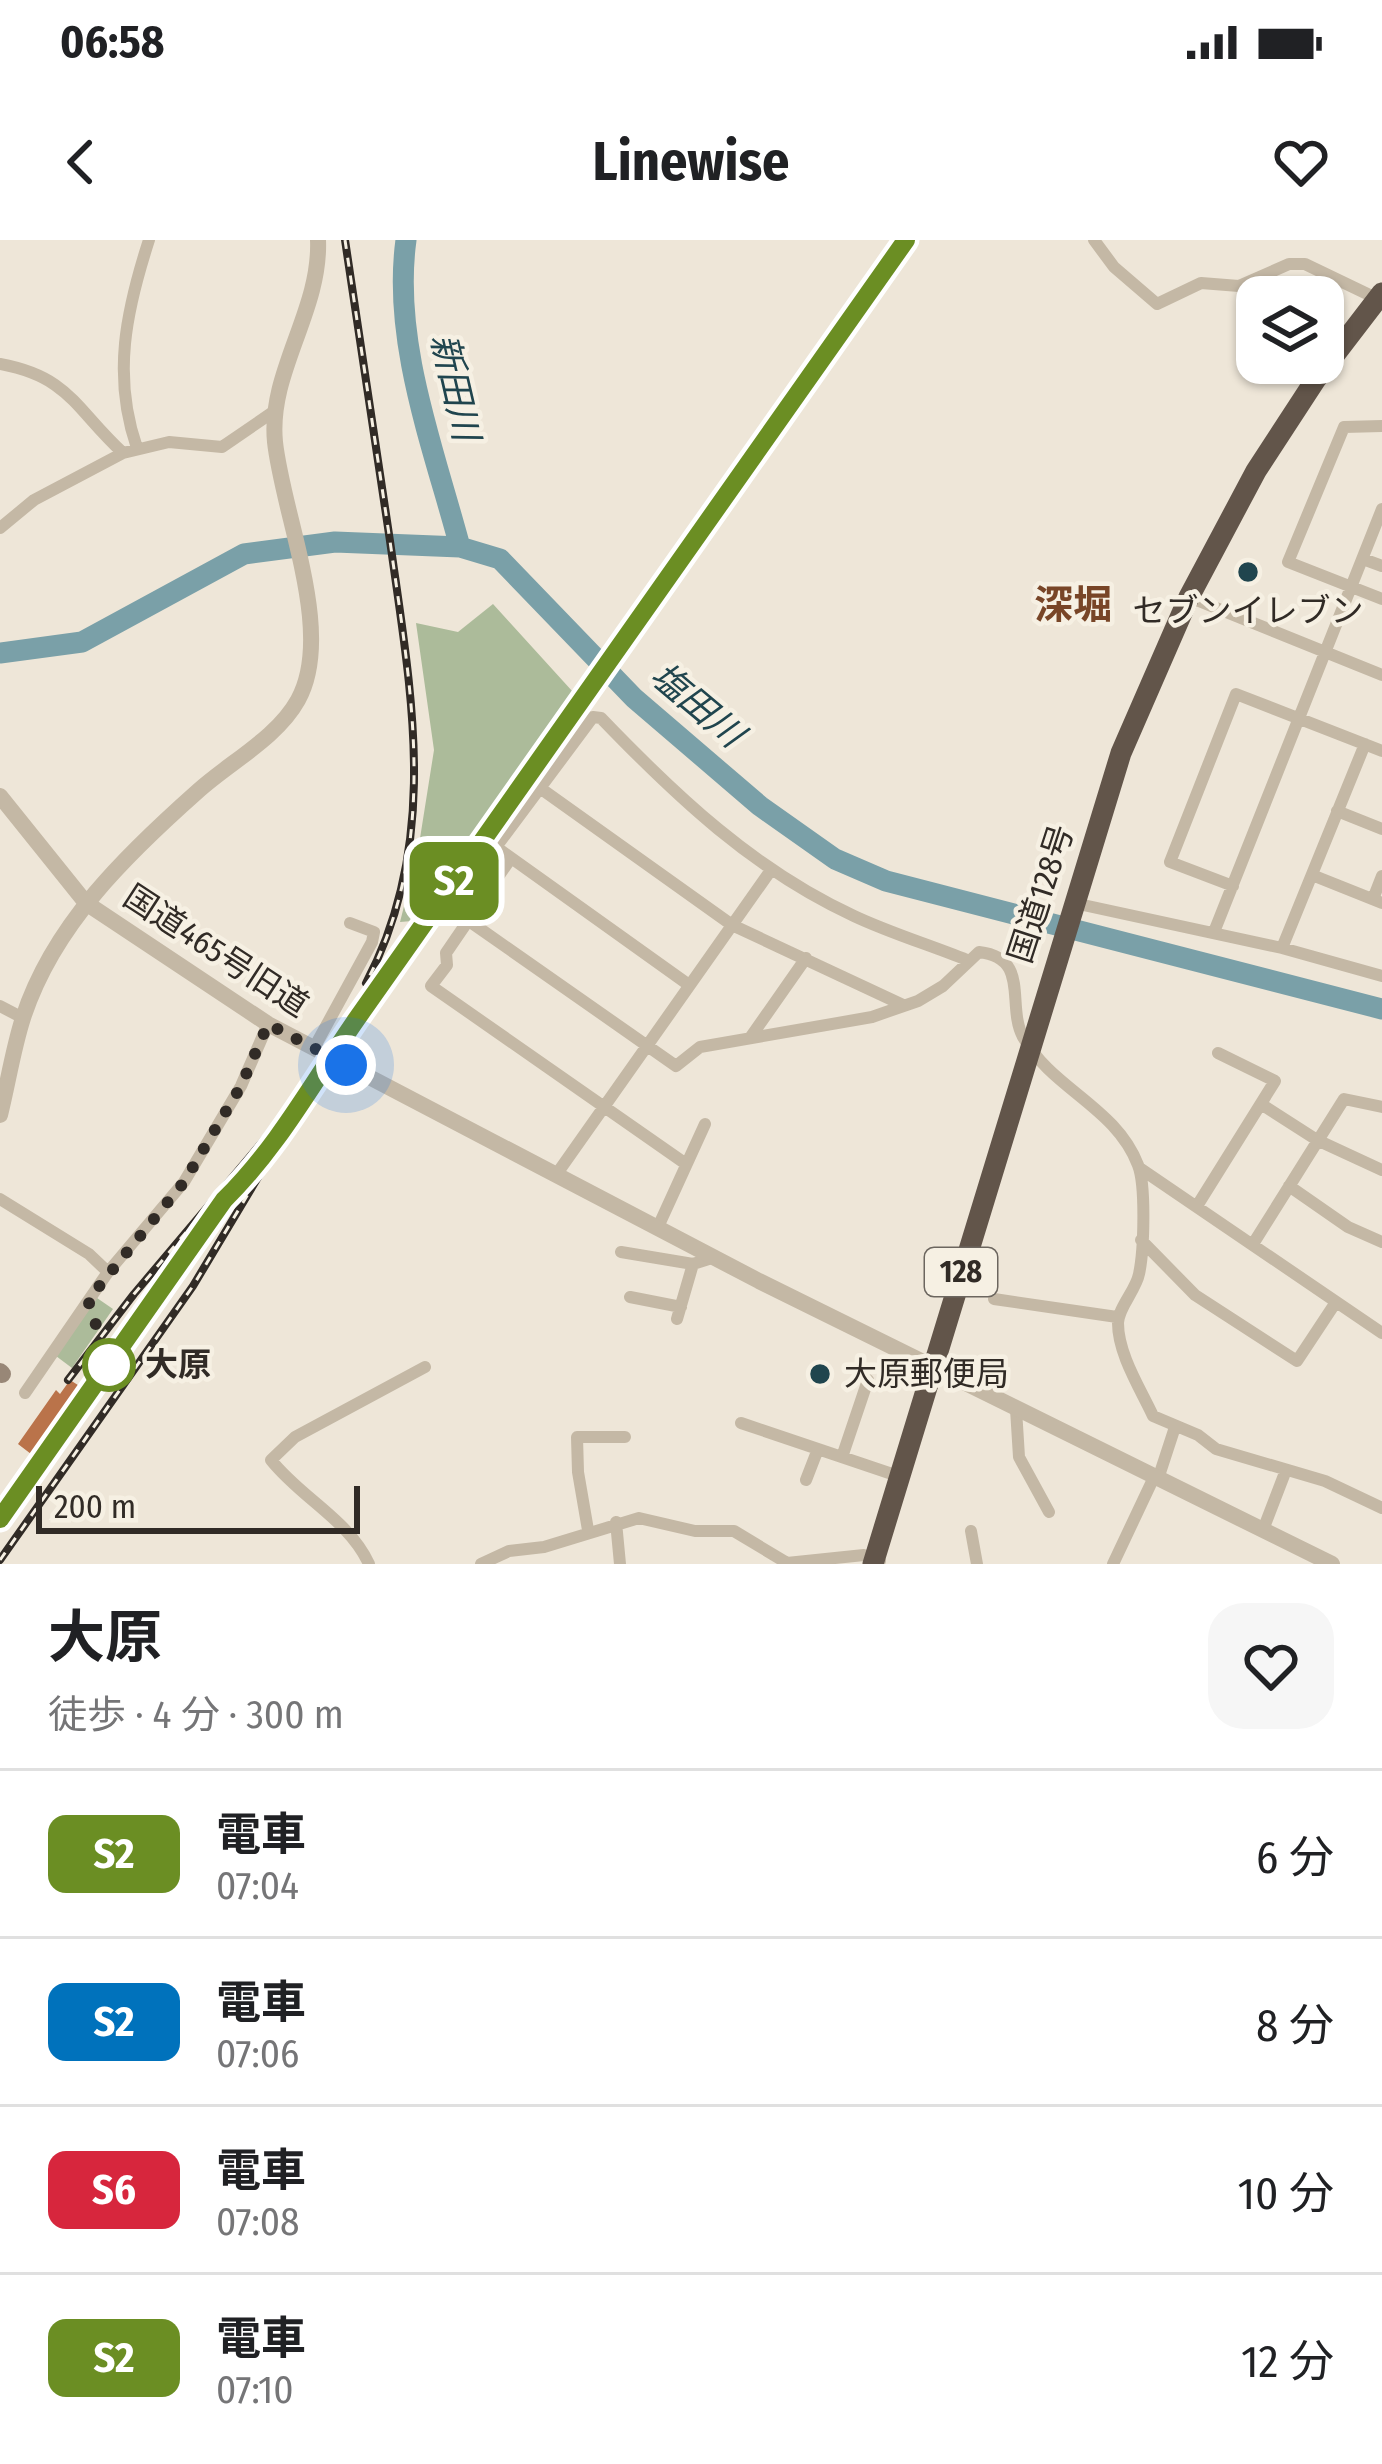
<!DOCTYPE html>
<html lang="ja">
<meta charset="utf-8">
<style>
:root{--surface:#fff;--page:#f6f6f6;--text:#202124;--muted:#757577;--line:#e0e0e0}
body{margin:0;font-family:"Fira Sans Condensed","Noto Sans JP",sans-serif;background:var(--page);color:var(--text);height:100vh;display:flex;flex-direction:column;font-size:45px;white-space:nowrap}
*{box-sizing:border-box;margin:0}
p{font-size:39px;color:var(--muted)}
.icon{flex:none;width:66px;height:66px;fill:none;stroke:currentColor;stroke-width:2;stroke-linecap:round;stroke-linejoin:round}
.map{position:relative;height:1324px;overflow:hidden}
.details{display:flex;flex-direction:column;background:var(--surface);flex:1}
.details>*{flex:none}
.badge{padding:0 24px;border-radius:18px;font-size:42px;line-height:78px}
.buttons{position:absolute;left:1236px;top:36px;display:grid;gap:24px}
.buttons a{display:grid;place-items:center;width:108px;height:108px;border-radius:24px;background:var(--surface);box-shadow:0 3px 9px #0004;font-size:60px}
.scale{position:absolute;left:36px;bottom:30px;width:324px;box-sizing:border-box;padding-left:12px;border:6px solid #312b26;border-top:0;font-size:33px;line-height:42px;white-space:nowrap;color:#312b26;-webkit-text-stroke:9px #f6f0e3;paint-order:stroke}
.you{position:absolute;width:60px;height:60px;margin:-30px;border:9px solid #fff;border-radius:50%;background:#1a73e8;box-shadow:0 0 0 18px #1a73e833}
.map>.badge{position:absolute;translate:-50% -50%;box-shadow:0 0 0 6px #fff}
.round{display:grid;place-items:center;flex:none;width:126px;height:126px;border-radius:36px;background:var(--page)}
.summary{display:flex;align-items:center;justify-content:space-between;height:204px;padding:0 48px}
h1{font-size:57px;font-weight:700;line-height:90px}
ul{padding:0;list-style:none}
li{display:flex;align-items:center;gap:36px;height:168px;padding:0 48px;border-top:3px solid var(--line)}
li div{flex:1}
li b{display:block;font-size:45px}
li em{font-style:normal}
li .badge{min-width:132px;font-weight:700;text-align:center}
.status{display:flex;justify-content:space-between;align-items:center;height:84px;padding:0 60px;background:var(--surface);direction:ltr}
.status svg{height:33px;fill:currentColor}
header{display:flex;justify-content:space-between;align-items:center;height:156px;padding:0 48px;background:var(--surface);font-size:54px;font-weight:700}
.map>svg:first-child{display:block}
</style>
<div class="status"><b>06:58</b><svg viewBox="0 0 49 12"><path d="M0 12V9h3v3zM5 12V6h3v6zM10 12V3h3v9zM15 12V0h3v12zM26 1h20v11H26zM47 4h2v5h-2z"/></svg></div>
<header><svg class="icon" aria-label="back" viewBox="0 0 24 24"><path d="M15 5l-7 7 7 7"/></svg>Linewise<svg class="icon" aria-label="heart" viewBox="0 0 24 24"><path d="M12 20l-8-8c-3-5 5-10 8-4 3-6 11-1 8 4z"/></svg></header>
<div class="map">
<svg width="1382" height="1324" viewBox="0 0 1382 1324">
<rect width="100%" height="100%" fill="#eee6d8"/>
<path fill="#acbb9a" d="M493,364l80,88 -7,23 -154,206 -12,1 18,-71 16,-101 -18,-127 42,9z
M97,1058l16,11 -41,59 -16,-12z"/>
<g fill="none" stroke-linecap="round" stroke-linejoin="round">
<path stroke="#7aa0a8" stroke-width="21" d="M406,0c-14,102 28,209 54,307
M0,413l82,-11 162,-88 91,-12 125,5 40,12 134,139 126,108 75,53 51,22 496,128"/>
</g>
<path fill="#ba734a" d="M70,1140l11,7 -39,59 -4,-2 -7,10 -13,-10 38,-54 4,4z"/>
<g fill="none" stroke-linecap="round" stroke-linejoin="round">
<path stroke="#c4b8a5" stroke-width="12" d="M1094,0l20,27 43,37 44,-21 38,3 50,-22h16l77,37
M0,124c70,13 75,45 123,89
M1382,186l-38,1 -56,135 94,37
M137,208c-25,-72 -11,-137 12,-208
M0,288l34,-28 89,-47 46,-11 53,5 54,-37
M1363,319l19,7
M1189,357l193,78
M540,548l192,137 171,80
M1337,571l45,18
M511,618l-65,95 1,12 -16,21 255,178
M1312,635l70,28
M1233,646l-63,-24 66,-168 146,57
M1373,659l9,-23
M1074,663l208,45 100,28
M469,681l207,145 24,-19 172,-30 46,-16 25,-15 36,-34c52,6 27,53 44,85 29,52 93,70 115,128 8,20 6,86 1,109 -3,16 -21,34 -21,49 0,31 22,65 35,93l45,19 18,14 109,32 57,27
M1214,692l168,-423
M1282,708l83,-204
M689,745l-193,-138 97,-130 8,1c75,78 153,152 253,198 36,17 76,29 113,44
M0,766l23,12
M750,798l56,-80
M314,808l58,-106 2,-10 -24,-9
M1261,864l56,36 65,30
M1141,929l241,164
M556,935l215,-305
M1289,946l59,41 34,15
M0,959l89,55 19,18
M1197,966l78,-125 -57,-28
M658,987l47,-103
M1141,1000l54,55 102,66 39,-59
M1253,1004l91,-145 38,8
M621,1012l72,12
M630,1057l51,10
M994,1059l123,18
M677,1079l16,-55 22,-7
M25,1153l83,-121 76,-90 57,-96 27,-62
M1016,1169l3,48 30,55
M741,1183l160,54
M842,1217l26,-77
M1159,1236l16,-49
M806,1240l12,-31
M616,1282l4,42
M588,1290l-10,-58 -1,-35h48
M1263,1290l23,-60
M971,1291l6,33
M369,1324c-20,-44 -68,-66 -98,-104l24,-23 130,-70
M481,1324l28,-13 35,-4 95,-29 56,13h39l53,32 77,-8 16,6
M1113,1324l42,-89"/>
<path stroke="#c4b8a5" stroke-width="16" d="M0,556l86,107 182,121 491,257 573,283
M0,875c8,-32 13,-66 23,-97 30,-93 104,-164 175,-227 32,-29 79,-53 100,-91 37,-67 -15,-184 -23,-258 -7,-70 46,-131 43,-202"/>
<path stroke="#988777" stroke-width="18" d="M0,1132l2,2"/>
<path stroke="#62554a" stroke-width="21" d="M873,1324l248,-811 68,-156 67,-126 60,-92 66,-86"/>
<defs>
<path id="rail" d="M345,0c15,100 30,201 45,301 21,151 51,300 -24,442
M138,1084l52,-74
M68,1140l66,-86 135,-160
M94,1157l58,-83
M0,1279l96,-136
M0,1320l193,-274 137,-229 576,-817"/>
</defs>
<use href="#rail" stroke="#312b26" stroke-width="8"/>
<use href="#rail" stroke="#f6f0e3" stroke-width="3" stroke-dasharray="9" stroke-linecap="butt"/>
</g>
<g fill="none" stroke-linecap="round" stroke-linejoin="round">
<defs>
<path id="line" d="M0,1279l224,-319c54,-53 89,-118 132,-180l550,-780"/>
</defs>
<use href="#line" stroke="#fff" stroke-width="27"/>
<use href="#line" stroke="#6b8e23" stroke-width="18"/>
<path stroke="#312b26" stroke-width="12" stroke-dasharray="0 21.6" d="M109,1125l-21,-65 96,-118 57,-96 27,-62 78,41"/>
</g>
<g fill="#20454e" stroke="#f6f0e3" stroke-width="4.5">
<circle cx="1248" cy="332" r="12"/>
<circle cx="820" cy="1134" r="12"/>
</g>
<circle fill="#fff" stroke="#6b8e23" stroke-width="6" cx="109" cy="1125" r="24"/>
<g text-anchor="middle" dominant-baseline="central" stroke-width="9" stroke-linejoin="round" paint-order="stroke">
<rect fill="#f6f0e3" stroke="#6c665f" stroke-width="3" x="925" y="1008" width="72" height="48" rx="9"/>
<g font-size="30" font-weight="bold" fill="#312b26">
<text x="961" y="1032">128</text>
</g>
<g font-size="33" fill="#312b26" stroke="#f6f0e3">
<text x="1248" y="371">セブンイレブン</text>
<text x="844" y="1134" text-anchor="start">大原郵便局</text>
</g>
<g font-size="33" fill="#312b26" stroke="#f6f0e3">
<text transform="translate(1041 654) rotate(-72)">国道128号</text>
<text transform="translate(216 711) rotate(33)">国道465号旧道</text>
</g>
<g font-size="33" font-weight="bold" fill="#312b26" stroke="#f6f0e3" text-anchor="start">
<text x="145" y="1125">大原</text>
</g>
<g font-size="36" font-style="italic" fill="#20454e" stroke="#f6f0e3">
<text transform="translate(455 147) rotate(77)">新田川</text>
<text transform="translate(697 465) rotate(40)">塩田川</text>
</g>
<g font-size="39" font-weight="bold" fill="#784527" stroke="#f6f0e3">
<text x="1073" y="365">深堀</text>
</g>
</g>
</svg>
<div class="buttons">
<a><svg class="icon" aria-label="layers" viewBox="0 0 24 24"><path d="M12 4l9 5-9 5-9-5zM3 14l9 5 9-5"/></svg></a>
</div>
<div class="scale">200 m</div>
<div class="you" style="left:346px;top:825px"></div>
<b class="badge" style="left:454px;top:641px;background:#6b8e23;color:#fff">S2</b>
</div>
<section class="details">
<div class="summary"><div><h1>大原</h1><p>徒歩 · 4 分 · 300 m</p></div><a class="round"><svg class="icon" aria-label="heart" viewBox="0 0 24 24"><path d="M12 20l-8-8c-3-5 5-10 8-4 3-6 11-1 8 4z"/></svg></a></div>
<ul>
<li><span class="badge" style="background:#6b8e23;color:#fff">S2</span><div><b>電車</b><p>07:04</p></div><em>6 分</em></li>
<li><span class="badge" style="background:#0072bc;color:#fff">S2</span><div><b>電車</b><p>07:06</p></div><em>8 分</em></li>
<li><span class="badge" style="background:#d7263d;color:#fff">S6</span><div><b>電車</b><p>07:08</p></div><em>10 分</em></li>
<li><span class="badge" style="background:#6b8e23;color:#fff">S2</span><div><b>電車</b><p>07:10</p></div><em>12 分</em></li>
</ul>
</section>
